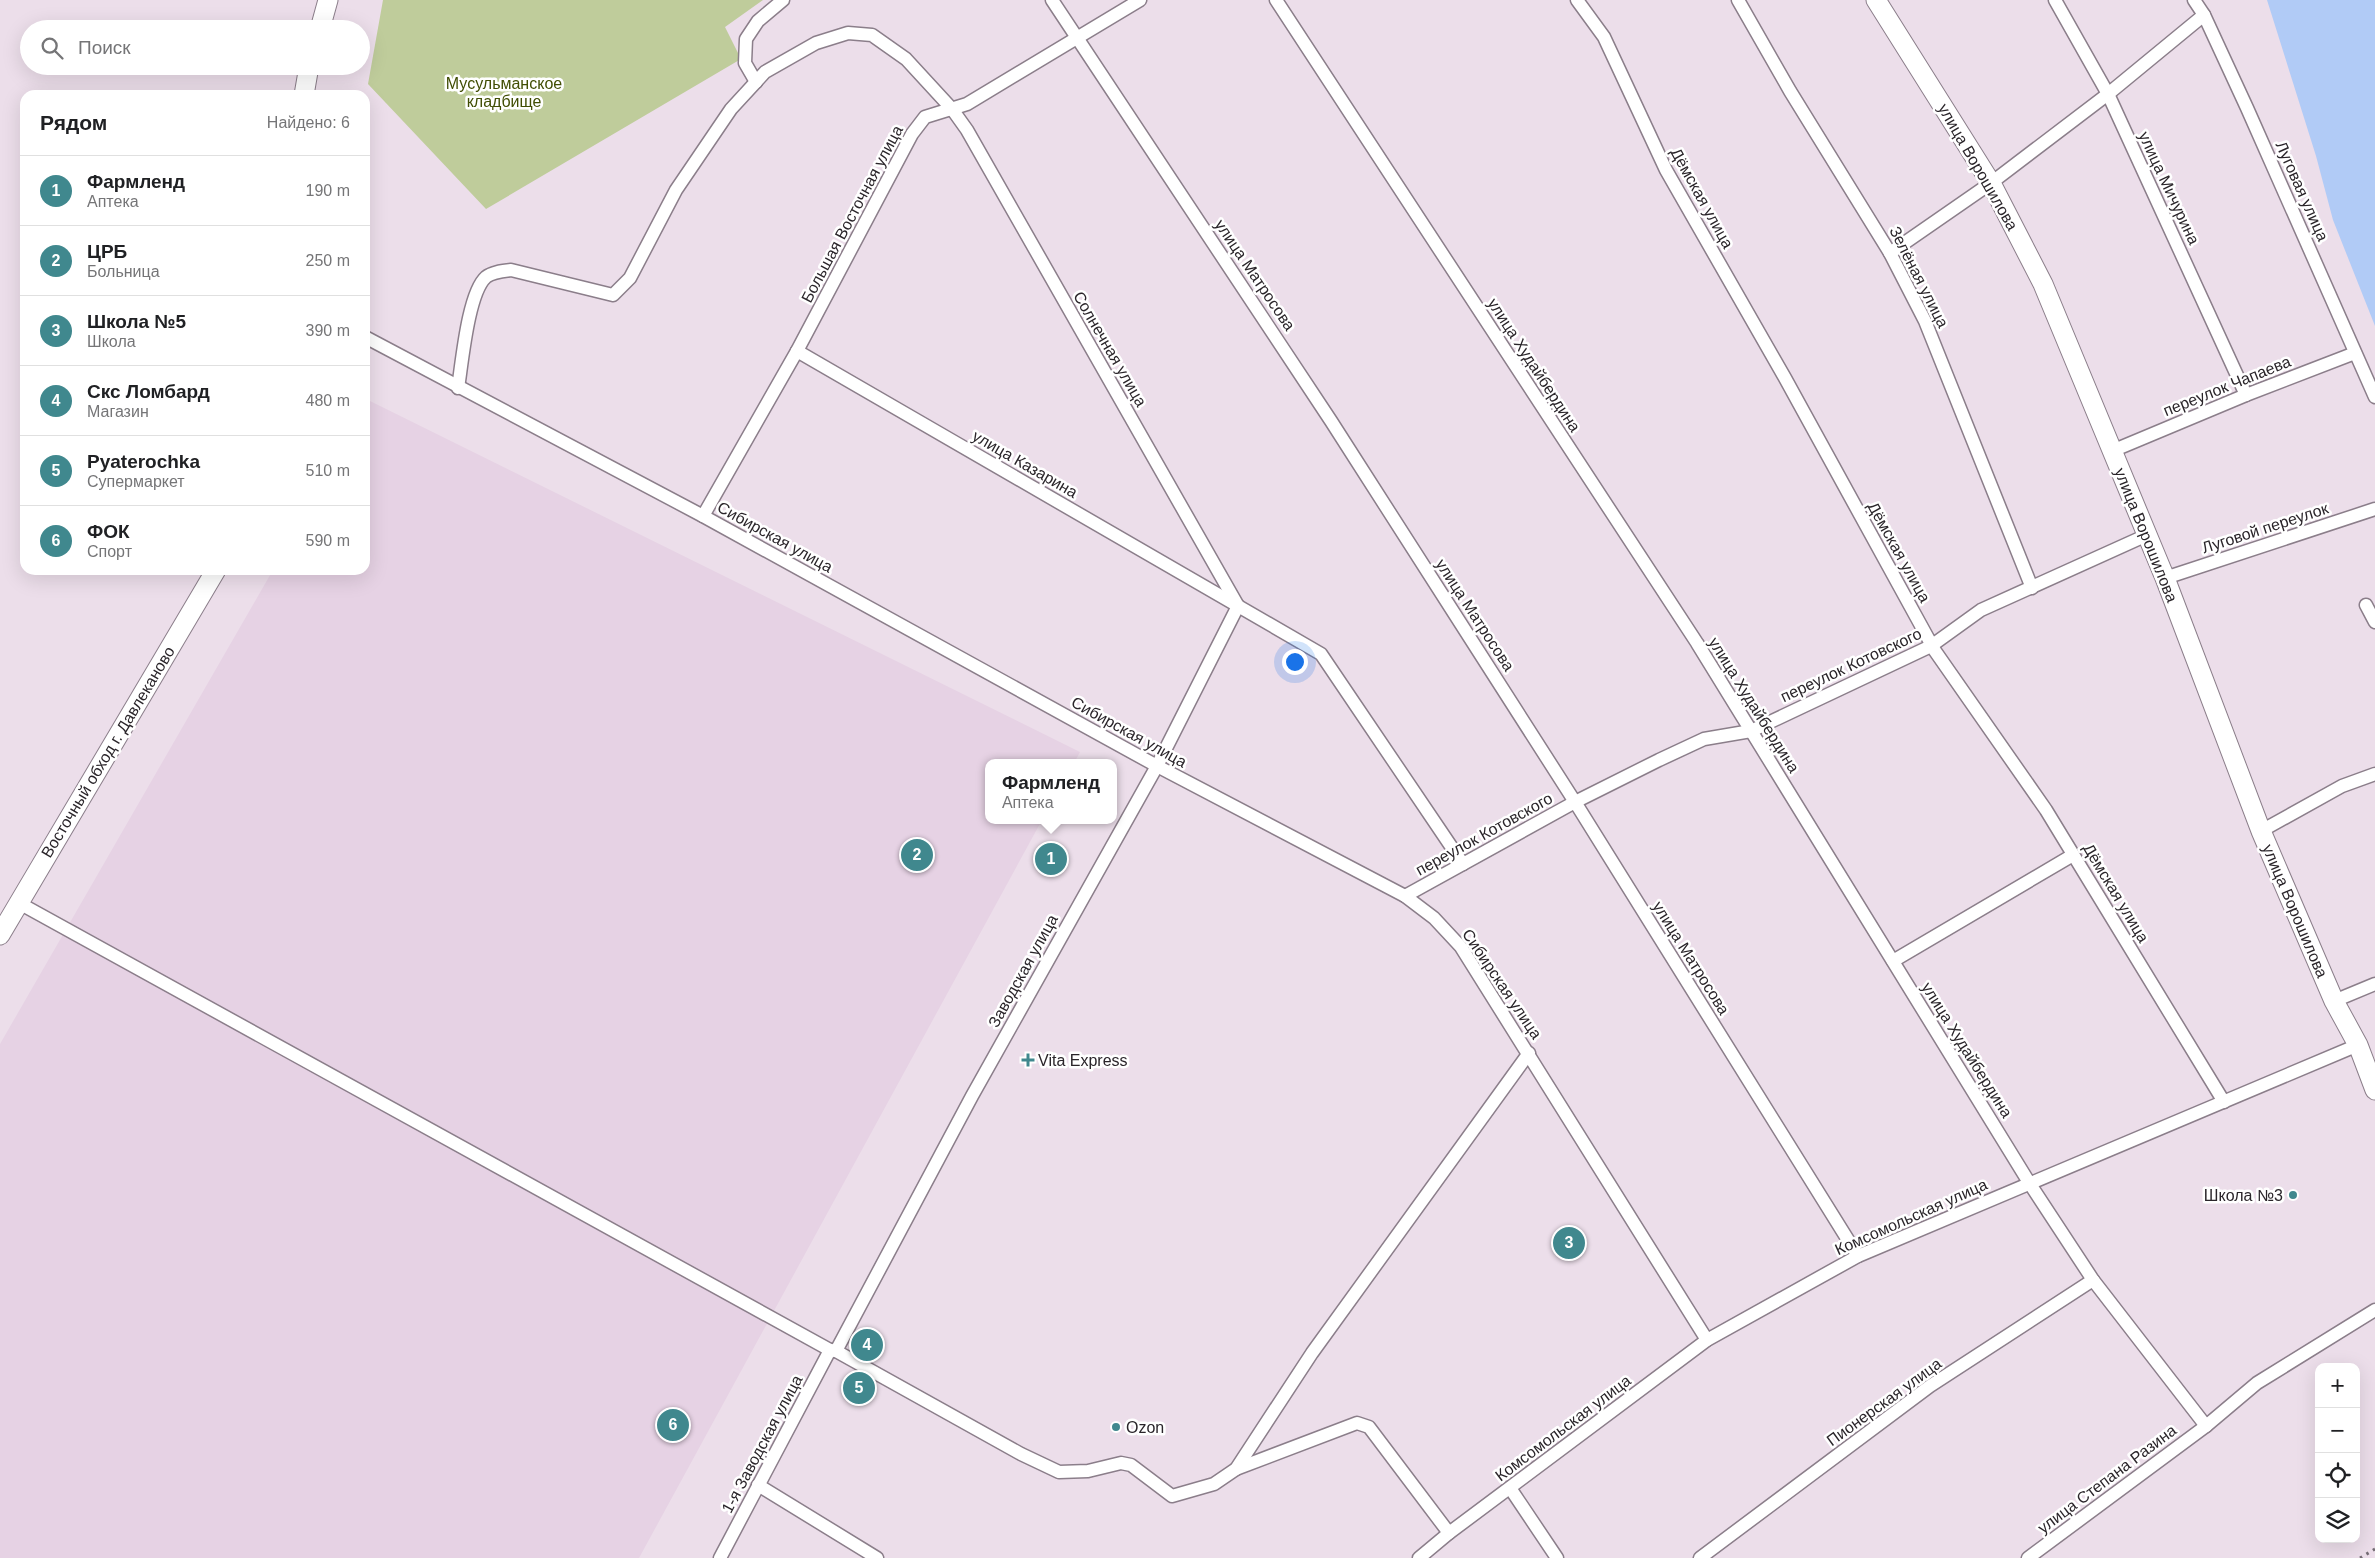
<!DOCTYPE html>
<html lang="ru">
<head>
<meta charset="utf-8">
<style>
  :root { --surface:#fff; --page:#f2f2f2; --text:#202124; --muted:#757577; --line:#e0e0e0; --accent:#40888e }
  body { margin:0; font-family:Helvetica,sans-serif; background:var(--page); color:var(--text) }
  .controls { position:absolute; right:15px; bottom:15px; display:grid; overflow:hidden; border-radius:10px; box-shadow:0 5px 20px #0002 }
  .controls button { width:45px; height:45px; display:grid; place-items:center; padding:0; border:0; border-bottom:1px solid var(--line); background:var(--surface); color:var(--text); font:25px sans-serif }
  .you { position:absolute; left:1294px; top:661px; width:18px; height:18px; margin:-12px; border:4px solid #fff; border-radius:50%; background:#1a73e8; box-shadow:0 0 0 8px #1a73e833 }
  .badge { display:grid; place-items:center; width:32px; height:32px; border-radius:50%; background:var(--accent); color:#fff; font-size:16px; font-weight:700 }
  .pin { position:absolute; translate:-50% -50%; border:2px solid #fff; box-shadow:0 1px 5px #0006 }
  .popup { position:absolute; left:985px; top:759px; width:132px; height:65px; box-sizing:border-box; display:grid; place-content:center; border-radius:10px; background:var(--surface); filter:drop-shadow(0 1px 4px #0005); font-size:16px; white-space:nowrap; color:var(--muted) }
  .popup b { font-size:19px; color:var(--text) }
  .popup::after { content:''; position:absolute; left:50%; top:100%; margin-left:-10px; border:10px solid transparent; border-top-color:var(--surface) }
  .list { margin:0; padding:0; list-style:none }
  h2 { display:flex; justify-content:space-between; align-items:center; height:65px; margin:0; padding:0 20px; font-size:21px }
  h2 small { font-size:16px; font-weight:400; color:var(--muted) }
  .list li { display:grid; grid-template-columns:32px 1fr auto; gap:15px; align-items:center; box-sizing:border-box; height:70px; padding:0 20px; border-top:1px solid var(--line) }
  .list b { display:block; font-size:19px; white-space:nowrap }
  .list p { margin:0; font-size:16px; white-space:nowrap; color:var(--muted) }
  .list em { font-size:16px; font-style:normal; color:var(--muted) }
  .icon { flex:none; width:28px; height:28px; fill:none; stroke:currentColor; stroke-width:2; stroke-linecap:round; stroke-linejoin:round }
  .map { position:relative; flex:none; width:2375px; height:1558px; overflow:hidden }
  .search { position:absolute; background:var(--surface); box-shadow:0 5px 20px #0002; left:20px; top:20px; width:350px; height:55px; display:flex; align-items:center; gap:12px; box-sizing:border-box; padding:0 18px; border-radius:28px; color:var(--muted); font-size:19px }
  .panel { position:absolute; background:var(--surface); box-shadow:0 5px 20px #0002; left:20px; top:90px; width:350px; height:485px; border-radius:15px }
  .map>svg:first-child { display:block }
  .built { fill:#e6d2e4 }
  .green { fill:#bfcc9b }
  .water { fill:#b1cbf6 }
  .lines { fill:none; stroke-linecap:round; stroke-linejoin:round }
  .street-casing { stroke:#8b7e8a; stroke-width:15 }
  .secondary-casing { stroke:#8b7e8a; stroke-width:21 }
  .street { stroke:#fff; stroke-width:12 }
  .secondary { stroke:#fff; stroke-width:19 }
  .rail { stroke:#746c74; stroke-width:3; stroke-dasharray:2.5 5; stroke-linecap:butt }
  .poi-dot { fill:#40888e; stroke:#fff; stroke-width:2 }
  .labels { text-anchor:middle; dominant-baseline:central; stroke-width:5; stroke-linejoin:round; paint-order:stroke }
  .park-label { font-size:16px; fill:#414e05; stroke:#fff }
  .street-label { font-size:16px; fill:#2a252a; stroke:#fff }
  .poi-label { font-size:16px; fill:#2a252a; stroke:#fff; text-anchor:start }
</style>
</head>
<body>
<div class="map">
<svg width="2375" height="1558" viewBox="0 0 2375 1558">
  <rect width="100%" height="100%" fill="#ecdeea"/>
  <polygon class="built" points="370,401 1080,752 1074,763 988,763 988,820 1042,820 639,1558 0,1558 0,1044 273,570 365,570 365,410"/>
  <polygon class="green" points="383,0 763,0 725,27 741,59 486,209 368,84"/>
  <polygon class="water" points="2267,0 2375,0 2375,326 2333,220 2316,156"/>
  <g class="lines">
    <defs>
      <g id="street">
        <polyline points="1052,0 1331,421 1575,802 1858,1256"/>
        <polyline points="1276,0 1697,643 2030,1184 2093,1280 2206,1426"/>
        <polyline points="1577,0 1604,37 1666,170 1785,378 1935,651 2046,810 2224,1102"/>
        <polyline points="1738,0 1790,91 1890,253 1925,321 2032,588"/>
        <polyline points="2055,0 2108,94 2246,395"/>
        <polyline points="2194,0 2204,15 2247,108 2375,397"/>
        <polyline points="756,82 745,63 746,39 758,21 783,0"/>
        <polyline points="1890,253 1991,183 2108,94 2204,15"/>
        <polyline points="365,337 703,516 1157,766 1405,896 1434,918 1461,947 1707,1340"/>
        <polyline points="797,351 1321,654 1463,864"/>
        <path d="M458,388C462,363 468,293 486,277C492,272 503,271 511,270L613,295L630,278L676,190L731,109L765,72L816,43L848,33L872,35L906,59L952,109L967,130L1238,606"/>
        <polyline points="2112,451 2246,395 2355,353"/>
        <polyline points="703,516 797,351 912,134 925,117 967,104 1140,0"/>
        <polyline points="2165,578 2375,509"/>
        <polyline points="2366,605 2375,622"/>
        <polyline points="2261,831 2342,786 2375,774"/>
        <polyline points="1405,896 1575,802 1659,760 1704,739 1751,731 1931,646 1981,610 2147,535"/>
        <polyline points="19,903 830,1350"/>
        <polyline points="1893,961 2073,855"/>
        <polyline points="2334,1001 2375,984"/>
        <polyline points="836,1351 1021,1454 1059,1472 1088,1471 1121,1463 1131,1465 1172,1496 1214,1484 1236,1469 1312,1353 1529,1053"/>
        <polyline points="836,1351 972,1096 1157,766 1238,606"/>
        <polyline points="1236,1469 1357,1423 1369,1427 1449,1533"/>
        <polyline points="758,1485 877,1558"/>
        <polyline points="1510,1488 1557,1558"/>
        <polyline points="720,1558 830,1350 836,1351"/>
        <polyline points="1419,1558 1449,1533 1707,1340 1858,1256 2358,1045"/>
        <polyline points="1700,1558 1930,1386 2093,1280"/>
        <polyline points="2028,1558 2206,1426 2257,1383 2375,1310"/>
      </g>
      <g id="secondary">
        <polyline points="1876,0 1991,183 2043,284 2165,578 2261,831 2334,1001 2358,1045 2375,1090"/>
        <polyline points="320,29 328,0"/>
        <polyline points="304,95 309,66"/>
        <polyline points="0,935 216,570"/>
      </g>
    </defs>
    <use href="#street" class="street-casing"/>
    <use href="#secondary" class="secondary-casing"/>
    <use href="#street" class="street"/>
    <use href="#secondary" class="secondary"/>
    <polyline class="rail" points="2360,1558 2375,1549"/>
  </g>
  <g class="poi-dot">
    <path d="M1025.5 1052.5h5v5h5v5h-5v5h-5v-5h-5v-5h5z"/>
    <circle cx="2293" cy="1195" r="5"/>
    <circle cx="1116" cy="1427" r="5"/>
  </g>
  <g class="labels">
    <g class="park-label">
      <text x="504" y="83">Мусульманское<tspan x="504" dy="18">кладбище</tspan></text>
    </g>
    <g class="street-label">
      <text transform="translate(1978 167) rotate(60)">улица Ворошилова</text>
      <text transform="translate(2169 188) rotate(65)">улица Мичурина</text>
      <text transform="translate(2302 191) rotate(66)">Луговая улица</text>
      <text transform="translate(1702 198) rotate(61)">Дёмская улица</text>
      <text transform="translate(852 214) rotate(-62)">Большая Восточная улица</text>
      <text transform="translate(1255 275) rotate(56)">улица Матросова</text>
      <text transform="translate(1919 277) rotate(63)">Зелёная улица</text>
      <text transform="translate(1110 349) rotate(60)">Солнечная улица</text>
      <text transform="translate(1534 365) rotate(57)">улица Худайбердина</text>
      <text transform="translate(2227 386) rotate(-22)">переулок Чапаева</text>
      <text transform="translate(1025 464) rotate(30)">улица Казарина</text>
      <text transform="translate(2265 528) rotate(-18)">Луговой переулок</text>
      <text transform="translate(2146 535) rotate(68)">улица Ворошилова</text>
      <text transform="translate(775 537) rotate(29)">Сибирская улица</text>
      <text transform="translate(1899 552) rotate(61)">Дёмская улица</text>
      <text transform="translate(1475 615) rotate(57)">улица Матросова</text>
      <text transform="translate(1851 665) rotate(-25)">переулок Котовского</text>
      <text transform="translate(1754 705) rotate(58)">улица Худайбердина</text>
      <text transform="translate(1129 732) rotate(29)">Сибирская улица</text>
      <text transform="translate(108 752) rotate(-59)">Восточный обход г. Давлеканово</text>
      <text transform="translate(1484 834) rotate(-29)">переулок Котовского</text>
      <text transform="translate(2116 893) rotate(59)">Дёмская улица</text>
      <text transform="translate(2295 911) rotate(67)">улица Ворошилова</text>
      <text transform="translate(1691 958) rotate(58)">улица Матросова</text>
      <text transform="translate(1023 971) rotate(-61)">Заводская улица</text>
      <text transform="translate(1502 984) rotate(56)">Сибирская улица</text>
      <text transform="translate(1967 1050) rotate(58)">улица Худайбердина</text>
      <text transform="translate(1911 1217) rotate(-24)">Комсомольская улица</text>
      <text transform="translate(1884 1402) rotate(-36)">Пионерская улица</text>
      <text transform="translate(1563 1428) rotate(-37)">Комсомольская улица</text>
      <text transform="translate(762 1444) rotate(-62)">1-я Заводская улица</text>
      <text transform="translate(2107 1479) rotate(-37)">улица Степана Разина</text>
    </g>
    <g class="poi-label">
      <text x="1038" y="1060">Vita Express</text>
      <text x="2283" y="1195" text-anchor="end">Школа №3</text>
      <text x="1126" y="1427">Ozon</text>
    </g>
  </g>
</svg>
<div class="controls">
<button>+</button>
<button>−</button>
<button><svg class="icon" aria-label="locate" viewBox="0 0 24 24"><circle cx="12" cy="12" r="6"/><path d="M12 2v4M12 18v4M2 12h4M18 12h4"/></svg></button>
<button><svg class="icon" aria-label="layers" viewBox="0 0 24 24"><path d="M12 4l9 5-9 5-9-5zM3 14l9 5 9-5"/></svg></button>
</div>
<div class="you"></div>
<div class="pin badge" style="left:1051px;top:859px">1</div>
<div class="popup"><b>Фармленд</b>Аптека</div>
<div class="pin badge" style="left:917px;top:855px">2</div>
<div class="pin badge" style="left:1569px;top:1243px">3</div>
<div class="pin badge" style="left:867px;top:1345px">4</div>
<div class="pin badge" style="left:859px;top:1388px">5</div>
<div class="pin badge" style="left:673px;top:1425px">6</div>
<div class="search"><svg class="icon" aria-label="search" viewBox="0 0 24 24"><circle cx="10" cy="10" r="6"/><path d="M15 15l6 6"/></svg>Поиск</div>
<section class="panel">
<h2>Рядом<small>Найдено: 6</small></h2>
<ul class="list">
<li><span class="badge">1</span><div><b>Фармленд</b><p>Аптека</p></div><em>190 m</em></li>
<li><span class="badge">2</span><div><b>ЦРБ</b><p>Больница</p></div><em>250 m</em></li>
<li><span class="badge">3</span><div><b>Школа №5</b><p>Школа</p></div><em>390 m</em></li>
<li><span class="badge">4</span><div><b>Скс Ломбард</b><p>Магазин</p></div><em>480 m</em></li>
<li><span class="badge">5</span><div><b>Pyaterochka</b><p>Супермаркет</p></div><em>510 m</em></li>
<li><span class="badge">6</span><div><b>ФОК</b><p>Спорт</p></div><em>590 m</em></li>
</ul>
</section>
</div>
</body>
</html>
